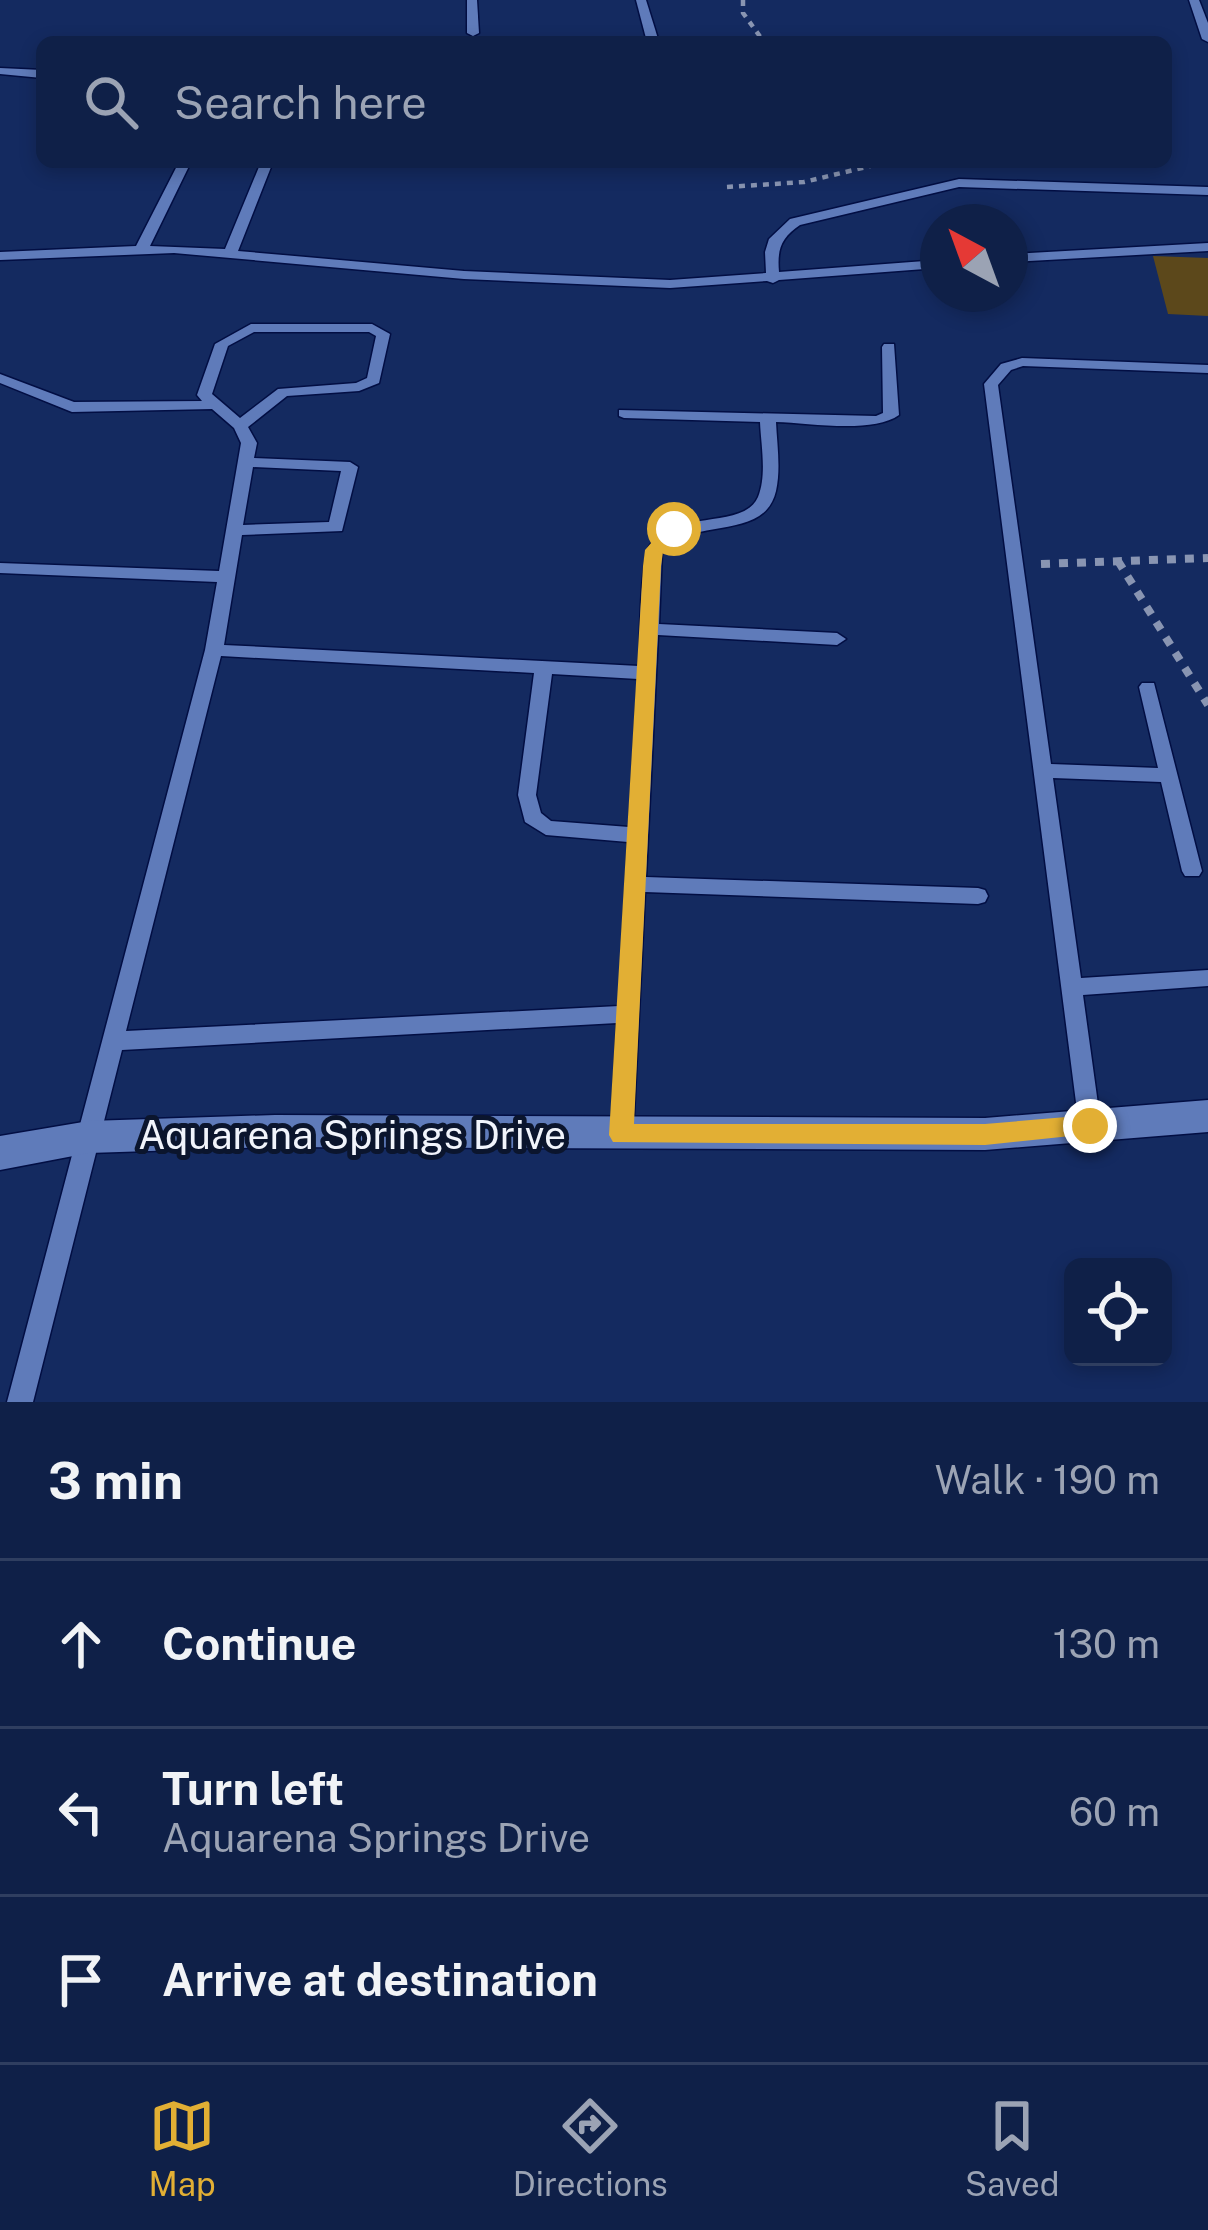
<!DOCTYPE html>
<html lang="en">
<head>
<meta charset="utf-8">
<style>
  :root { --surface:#0f2048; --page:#18284f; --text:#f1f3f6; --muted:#9ba3b4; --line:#2f3e60; --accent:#e2af34 }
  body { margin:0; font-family:"Public Sans",sans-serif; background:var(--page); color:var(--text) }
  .controls { position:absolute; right:36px; bottom:36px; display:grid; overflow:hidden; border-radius:18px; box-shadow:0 6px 18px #0003 }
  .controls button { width:108px; height:108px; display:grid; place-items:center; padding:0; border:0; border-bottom:3px solid var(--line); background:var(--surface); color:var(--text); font:60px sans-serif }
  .compass { position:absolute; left:920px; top:204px; width:108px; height:108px; border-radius:50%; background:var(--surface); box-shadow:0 6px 18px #0003; rotate:319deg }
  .stop { position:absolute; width:36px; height:36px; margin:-27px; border:9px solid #e2af34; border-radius:50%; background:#fff }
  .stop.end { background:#e2af34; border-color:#fff; box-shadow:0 3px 12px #0008 }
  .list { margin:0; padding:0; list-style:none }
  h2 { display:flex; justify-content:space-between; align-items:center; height:156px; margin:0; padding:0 48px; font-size:51px }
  h2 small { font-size:39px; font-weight:400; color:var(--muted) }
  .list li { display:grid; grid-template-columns:78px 1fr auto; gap:36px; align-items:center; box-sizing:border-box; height:168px; padding:0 48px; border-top:3px solid var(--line) }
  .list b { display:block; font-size:45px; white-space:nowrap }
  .list p { margin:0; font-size:39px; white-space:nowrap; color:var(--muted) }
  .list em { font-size:39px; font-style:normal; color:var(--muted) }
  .icon { flex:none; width:66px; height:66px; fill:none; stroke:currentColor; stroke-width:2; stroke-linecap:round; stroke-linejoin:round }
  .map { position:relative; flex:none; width:1208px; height:1402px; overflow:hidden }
  .search { position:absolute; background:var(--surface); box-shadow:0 6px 18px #0003; left:36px; right:36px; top:36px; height:132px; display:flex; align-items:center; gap:30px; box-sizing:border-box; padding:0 42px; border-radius:18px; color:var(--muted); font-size:45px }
  .sheet { height:660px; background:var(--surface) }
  nav { display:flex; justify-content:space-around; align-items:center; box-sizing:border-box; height:168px; border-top:3px solid var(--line); background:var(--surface); font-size:33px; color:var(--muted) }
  nav a { display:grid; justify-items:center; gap:6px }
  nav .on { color:var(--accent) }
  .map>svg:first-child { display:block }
  .green { fill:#5c481b }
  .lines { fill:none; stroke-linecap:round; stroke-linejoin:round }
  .lane-casing { stroke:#020e43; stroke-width:3 }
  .street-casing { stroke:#020e43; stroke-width:3 }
  .path-far1 { stroke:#8995b2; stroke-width:4.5; stroke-dasharray:6 6; stroke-linecap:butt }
  .path { stroke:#8995b2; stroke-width:8; stroke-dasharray:9 9; stroke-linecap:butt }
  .lane { fill:#5f7bba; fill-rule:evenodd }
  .street { fill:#5f7bba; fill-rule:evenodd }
  .route { fill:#e2af34 }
  .labels { text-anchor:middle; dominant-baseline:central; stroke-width:10; stroke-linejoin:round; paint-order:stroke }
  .near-street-label { font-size:39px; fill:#f1f4fb; stroke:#0b152d }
</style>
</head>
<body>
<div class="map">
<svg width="1208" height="1402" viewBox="0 0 1208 1402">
  <rect width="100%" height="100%" fill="#142a60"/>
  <polygon class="green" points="1153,256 1208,258 1208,316 1168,314"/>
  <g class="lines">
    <defs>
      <g id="lane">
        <polygon points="467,0 477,0 479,33 473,36 467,33"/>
        <polygon points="636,0 646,0 659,42 647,42"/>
        <polygon points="1189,0 1199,0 1208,23 1208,42 1202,39"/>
        <polygon points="0,68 42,70 42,78 0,74"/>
        <path d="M179,162H191L150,246L225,249L261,162H273L238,251L464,271L670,280L766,273L765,252L769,239L790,219L959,179L1208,187V195L959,187L800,225C781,238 777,249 779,272L938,260V268L779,280L773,283L767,281L670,288L464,279L174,253L0,260V252L136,246Z"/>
        <polygon points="1208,243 1208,251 1010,262 1010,254"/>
        <path d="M251,324H372L390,334L379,383L359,391L287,396L248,427L257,443L254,458L350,462L358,467L342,531L242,535L224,645L639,666C640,644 640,559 650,545C674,509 744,530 758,497C767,475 761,445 760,422L624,418L619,416V410L876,416L883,413L882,347L884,344H894L899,415C873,434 809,423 776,422C777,444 781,469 776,491C764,542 695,516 662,551L659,624L837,633L846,639L837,645L658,635L646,877L978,888L985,890L988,896L985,902L978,904L645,892L633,1135L630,1142L622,1145L614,1142L611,1135L617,1023L122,1050L33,1402H7L205,650L217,582L0,573V563L219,571L241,443L234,428L212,409L72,412L0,383V374L74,402L202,401L197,395L215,344ZM254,332H369L376,336L367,378L356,383L278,389L240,418L212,394L228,346ZM253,467L341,471L329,522L243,525ZM221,656L534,673L518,795L525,822L546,835L628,842L619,1006L126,1031ZM552,674L638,679L629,827L551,821L541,813L536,795Z"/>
        <polygon points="1022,358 1208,365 1208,373 1023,366 1011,370 998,385 1051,764 1158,768 1139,687 1142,683 1154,683 1202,871 1199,876 1185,876 1182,871 1161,782 1053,778 1081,978 1208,970 1208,986 1083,995 1101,1126 1098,1133 1090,1136 1082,1133 1079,1126 984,384 1001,364"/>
      </g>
      <polygon id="street" points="1208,1100 1208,1132 985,1150 275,1147 89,1153 0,1170 0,1136 89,1121 275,1115 985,1118"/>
    </defs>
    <use href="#lane" class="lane-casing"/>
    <use href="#street" class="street-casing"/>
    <g class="path-far1">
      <polyline points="743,0 743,13 764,42"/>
      <polyline points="727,187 804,182 887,162"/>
    </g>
    <g class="path">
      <polyline points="1118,561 1208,705"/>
      <polyline points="1041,564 1208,558"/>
    </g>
    <use href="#lane" class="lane"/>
    <use href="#street" class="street"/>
  </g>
  <polygon class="route" points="667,525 682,529 663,552 661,566 634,1124 985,1124 1090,1115 1102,1126 1099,1133 985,1145 613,1142 609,1135 643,566 645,550"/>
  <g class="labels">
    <g class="near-street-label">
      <text x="352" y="1135">Aquarena Springs Drive</text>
    </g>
  </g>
</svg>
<div class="controls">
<button><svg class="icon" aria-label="locate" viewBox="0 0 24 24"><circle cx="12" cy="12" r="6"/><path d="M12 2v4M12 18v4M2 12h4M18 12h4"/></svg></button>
</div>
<svg class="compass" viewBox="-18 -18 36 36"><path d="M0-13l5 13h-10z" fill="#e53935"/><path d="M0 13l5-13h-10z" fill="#9ba3b4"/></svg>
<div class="stop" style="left:674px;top:529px"></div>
<div class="stop end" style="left:1090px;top:1126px"></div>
<div class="search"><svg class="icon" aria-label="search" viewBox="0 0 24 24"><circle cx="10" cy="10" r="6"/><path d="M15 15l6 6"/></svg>Search here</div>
</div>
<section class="sheet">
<h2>3 min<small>Walk · 190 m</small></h2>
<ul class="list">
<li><svg class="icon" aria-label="ahead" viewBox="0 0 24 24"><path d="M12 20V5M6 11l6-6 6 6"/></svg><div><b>Continue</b></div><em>130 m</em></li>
<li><svg class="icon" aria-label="left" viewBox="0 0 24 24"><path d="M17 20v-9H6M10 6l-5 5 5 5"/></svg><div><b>Turn left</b><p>Aquarena Springs Drive</p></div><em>60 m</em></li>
<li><svg class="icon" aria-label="arrive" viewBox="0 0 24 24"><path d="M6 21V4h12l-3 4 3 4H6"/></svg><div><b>Arrive at destination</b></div></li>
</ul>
</section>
<nav>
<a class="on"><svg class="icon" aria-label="map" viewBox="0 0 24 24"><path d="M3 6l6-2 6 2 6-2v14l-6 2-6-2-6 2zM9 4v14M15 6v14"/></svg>Map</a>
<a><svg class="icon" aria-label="directions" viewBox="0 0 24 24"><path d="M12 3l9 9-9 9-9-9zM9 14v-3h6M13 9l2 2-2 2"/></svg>Directions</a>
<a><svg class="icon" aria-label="saved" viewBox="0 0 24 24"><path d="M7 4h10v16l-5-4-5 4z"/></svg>Saved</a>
</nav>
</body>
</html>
